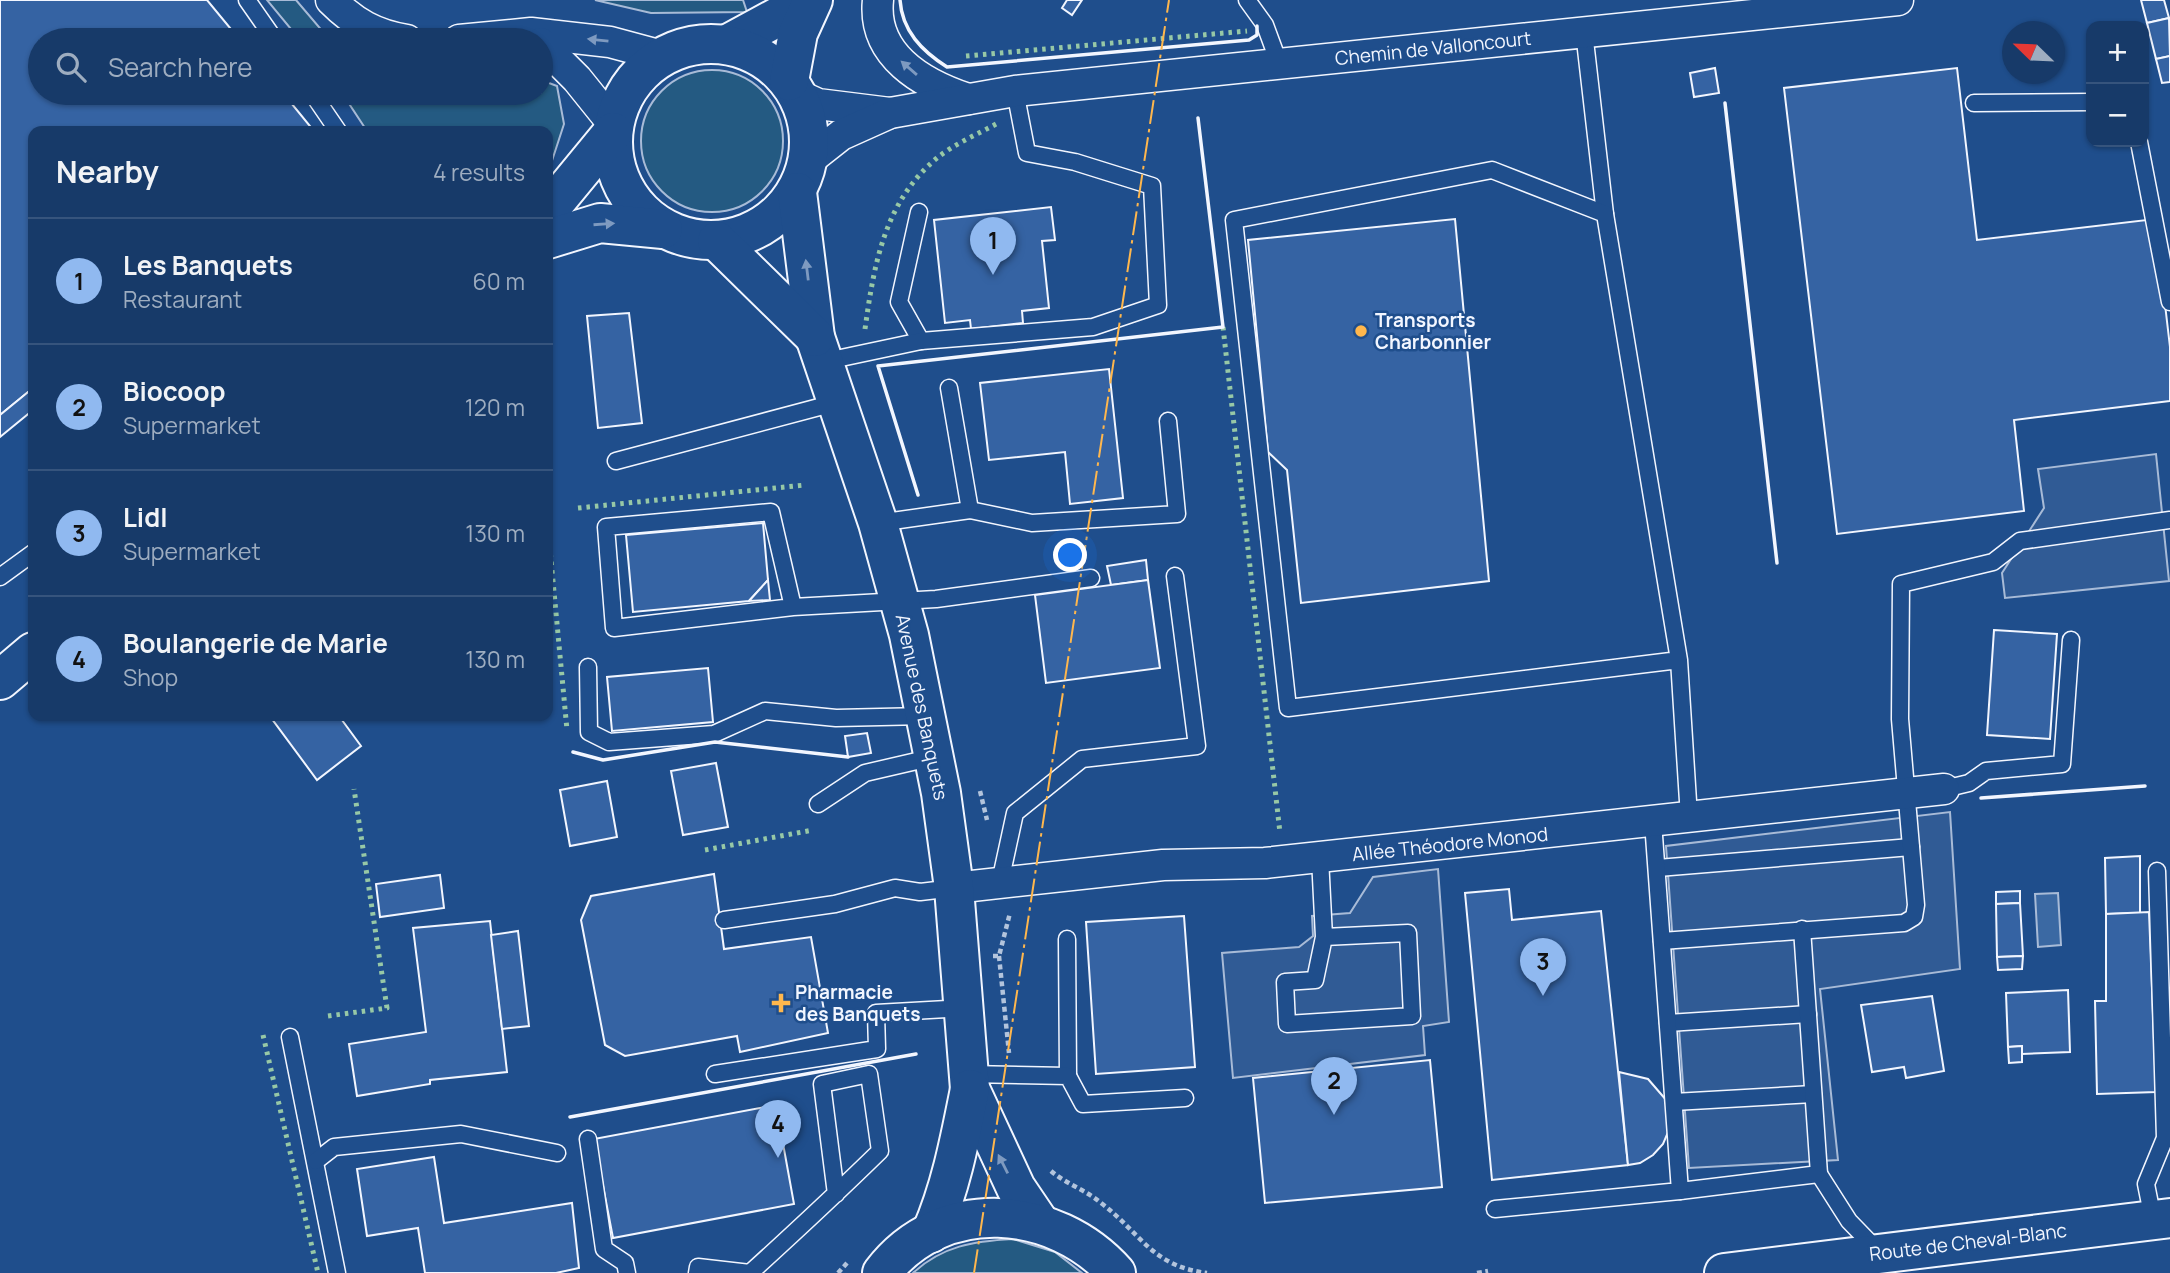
<!DOCTYPE html>
<html lang="en">
<head>
<meta charset="utf-8">
<style>
  :root { --surface:#173a69; --page:#244571; --text:#f1f3f6; --muted:#9eadc0; --line:#36547d; --accent:#90b9f0 }
  body { margin:0; font-family:Manrope,sans-serif; background:var(--page); color:var(--text) }
  .controls { position:absolute; right:21px; top:21px; display:grid; overflow:hidden; border-radius:14px; box-shadow:0 2px 5px #0004 }
  .controls button { width:63px; height:63px; display:grid; place-items:center; padding:0; border:0; border-bottom:2px solid var(--line); background:var(--surface); color:var(--text); font:35px sans-serif }
  .compass { position:absolute; left:2002px; top:21px; width:63px; height:63px; border-radius:50%; background:var(--surface); box-shadow:0 2px 5px #0004; rotate:293deg }
  .you { position:absolute; left:1071px; top:556px; width:24px; height:24px; margin:-18px; border:5px solid #fff; border-radius:50%; background:#1a73e8; box-shadow:0 0 0 10px #1a73e833 }
  .badge { display:grid; place-items:center; width:46px; height:46px; border-radius:50%; background:var(--accent); color:#111; font-size:23px; font-weight:700 }
  .pin { position:absolute; translate:-50% -58px; filter:drop-shadow(0 2px 4px #0008) }
  .pin::after { content:''; position:absolute; top:37px; width:24px; height:21px; background:inherit; clip-path:polygon(0 0,100% 0,50% 100%) }
  .list { margin:0; padding:0; list-style:none }
  h2 { display:flex; justify-content:space-between; align-items:center; height:91px; margin:0; padding:0 28px; font-size:30px }
  h2 small { font-size:23px; font-weight:400; color:var(--muted) }
  .list li { display:grid; grid-template-columns:46px 1fr auto; gap:21px; align-items:center; box-sizing:border-box; height:126px; padding:0 28px; border-top:2px solid var(--line) }
  .list b { display:block; font-size:26px; white-space:nowrap }
  .list p { margin:0; font-size:23px; white-space:nowrap; color:var(--muted) }
  .list em { font-size:23px; font-style:normal; color:var(--muted) }
  .icon { flex:none; width:38px; height:38px; fill:none; stroke:currentColor; stroke-width:2; stroke-linecap:round; stroke-linejoin:round }
  .map { position:relative; flex:none; width:2170px; height:1273px; overflow:hidden }
  .search { position:absolute; background:var(--surface); box-shadow:0 2px 5px #0004; left:28px; top:28px; width:525px; height:77px; display:flex; align-items:center; gap:18px; box-sizing:border-box; padding:0 24px; border-radius:38px; color:var(--muted); font-size:26px }
  .panel { position:absolute; background:var(--surface); box-shadow:0 2px 5px #0004; left:28px; top:126px; width:525px; height:595px; border-radius:14px }
  .map>svg:first-child { display:block }
  .green { fill:#245a82; stroke:#a8bbd7; stroke-width:2 }
  .parking { fill:#305b95; stroke:#a8bbd7; stroke-width:2 }
  .water { fill:#3b69a3; stroke:#a8bbd7; stroke-width:2 }
  .building { fill:#3563a3; stroke:#f2f6ff; stroke-width:2 }
  .lines { fill:none; stroke-linecap:round; stroke-linejoin:round }
  .lane-casing { stroke:#f2f6ff; stroke-width:19 }
  .street-casing { stroke:#f2f6ff; stroke-width:33 }
  .secondary-casing { stroke:#f2f6ff; stroke-width:42 }
  .primary-casing { stroke:#f2f6ff; stroke-width:42 }
  .path { stroke:#b3c4dc; stroke-width:4.5; stroke-dasharray:5 3.5; stroke-linecap:butt }
  .lane { stroke:#1f4e8c; stroke-width:16 }
  .street { stroke:#1f4e8c; stroke-width:30 }
  .secondary { stroke:#1f4e8c; stroke-width:38 }
  .primary { stroke:#1f4e8c; stroke-width:38 }
  .hedge { stroke:#97c8a6; stroke-width:5; stroke-dasharray:3.5 5; stroke-linecap:butt }
  .wall { stroke:#f2f6ff; stroke-width:3.5 }
  .power { stroke:#ffb74d; stroke-width:2; stroke-dasharray:24 5 3.5 5; stroke-linecap:butt }
  .oneway { fill:#7e9ac0 }
  .poi-dot { fill:#ffb74d; stroke:#1f4e8c; stroke-width:2.5 }
  .labels { text-anchor:middle; dominant-baseline:central; stroke-width:5; stroke-linejoin:round; paint-order:stroke }
  .street-label { font-size:19px; fill:#f2f6ff; stroke:#1f4e8c }
  .poi-label { font-size:19px; font-weight:bold; fill:#f2f6ff; stroke:#1f4e8c; text-anchor:start }
</style>
</head>
<body>
<div class="map">
<svg width="2170" height="1273" viewBox="0 0 2170 1273">
  <rect width="100%" height="100%" fill="#1f4e8c"/>
  <g class="green">
    <polygon points="267,0 296,0 330,40 300,40"/>
    <polygon points="595,0 743,0 747,12 651,13"/>
    <circle cx="712" cy="141" r="71"/>
    <polygon points="541,80 557,86 564,124 548,173 548,131 367,131 342,93 541,93"/>
    <path d="M1013,1239L1055,1252L1082,1273H913C942,1246 974,1241 1013,1239Z"/>
  </g>
  <g class="parking">
    <polygon points="2156,454 2169,581 2005,598 2002,573 2044,508 2038,469"/>
    <polygon points="1950,812 1960,969 1820,989 1838,1160 1689,1168 1666,846"/>
    <polygon points="1438,869 1449,1022 1423,1026 1425,1055 1233,1078 1222,953 1299,947 1313,936 1312,916 1350,913 1373,877"/>
  </g>
  <polygon class="water" points="2058,893 2061,945 2038,947 2035,894"/>
  <g class="building">
    <polygon points="0,0 207,0 240,40 40,40 40,93 283,93 314,131 33,131 33,388 0,415"/>
    <polygon points="1067,0 1082,0 1072,15 1062,8"/>
    <polygon points="2141,0 2164,0 2169,18 2147,23"/>
    <polygon points="2169,18 2170,56 2156,59 2147,23"/>
    <polygon points="2170,56 2170,82 2162,83 2156,59"/>
    <polygon points="1715,68 1719,93 1694,97 1690,73"/>
    <polygon points="1957,68 1977,240 2155,219 2170,347 2170,401 2014,420 2024,511 1837,534 1784,88"/>
    <polygon points="1051,207 1055,240 1042,241 1049,308 1022,311 1023,323 971,329 970,320 945,323 934,220"/>
    <polygon points="1455,219 1489,581 1301,603 1287,470 1268,452 1248,240"/>
    <polygon points="629,313 642,423 598,428 587,316"/>
    <polygon points="1109,369 1123,498 1070,504 1065,452 989,460 980,383"/>
    <polygon points="33,388 33,410 0,437 0,415"/>
    <polygon points="763,523 768,580 749,601 633,612 626,535"/>
    <polygon points="1146,560 1148,580 1111,585 1107,566"/>
    <polygon points="768,580 770,600 749,601"/>
    <polygon points="1148,580 1160,668 1046,683 1035,595"/>
    <polygon points="1994,630 2057,634 2050,739 1987,735"/>
    <polygon points="708,668 713,722 612,731 607,677"/>
    <polygon points="275,716 339,716 361,746 317,780 272,719"/>
    <polygon points="867,733 871,753 848,757 845,736"/>
    <polygon points="716,763 728,827 683,835 671,771"/>
    <polygon points="607,781 617,837 570,846 560,790"/>
    <polygon points="2140,856 2140,913 2106,914 2105,858"/>
    <polygon points="714,874 724,949 811,937 828,1033 740,1052 737,1036 625,1056 605,1045 581,920 591,896"/>
    <polygon points="440,875 444,908 380,917 376,884"/>
    <polygon points="1509,889 1512,920 1601,911 1628,1165 1492,1180 1465,893"/>
    <polygon points="2020,891 2020,903 1996,904 1996,892"/>
    <polygon points="2020,903 2023,956 1997,957 1996,904"/>
    <polygon points="2149,912 2156,1092 2097,1094 2095,1001 2106,1001 2106,914"/>
    <polygon points="1184,916 1195,1067 1096,1074 1086,922"/>
    <polygon points="490,921 507,1072 430,1080 430,1084 357,1096 349,1044 426,1032 413,928"/>
    <polygon points="518,931 529,1026 502,1029 491,935"/>
    <polygon points="2023,956 2022,969 1998,970 1997,957"/>
    <polygon points="2068,990 2070,1052 2022,1054 2022,1046 2008,1047 2006,993"/>
    <polygon points="1932,996 1944,1071 1906,1078 1904,1067 1872,1072 1861,1005"/>
    <polygon points="2022,1046 2022,1062 2009,1063 2008,1047"/>
    <polygon points="1430,1060 1442,1187 1265,1203 1253,1078"/>
    <polygon points="1619,1072 1648,1079 1667,1101 1669,1130 1663,1144 1653,1155 1640,1163 1628,1165"/>
    <polygon points="776,1105 794,1204 613,1238 594,1139"/>
    <polygon points="434,1157 444,1223 572,1203 579,1268 556,1273 425,1273 418,1228 367,1236 357,1169"/>
  </g>
  <g class="lines">
    <defs>
      <g id="lane">
        <polyline points="247,0 275,40"/>
        <polyline points="1247,0 1265,25 1279,63"/>
        <polyline points="1584,32 1605,214"/>
        <polyline points="312,93 338,131"/>
        <polyline points="1974,103 2091,102"/>
        <polyline points="2139,142 2170,302"/>
        <polyline points="919,212 899,302 921,341"/>
        <polyline points="822,362 921,341 1093,327 1158,305 1152,186 1075,162 1027,153 1015,91"/>
        <polyline points="616,461 838,402"/>
        <polyline points="970,510 1032,523 1177,514 1168,421"/>
        <polyline points="878,523 970,510 949,388"/>
        <polyline points="0,577 33,553"/>
        <polyline points="793,607 614,628 606,527 771,512 793,607 936,599 1091,578"/>
        <polyline points="1679,660 1605,214 1492,170 1234,220 1288,708 1679,660 1689,817"/>
        <polyline points="588,667 589,732 609,742 714,734 765,711 836,718 925,716"/>
        <polyline points="1944,789 1969,783 1986,771 2062,764 2071,640"/>
        <polyline points="818,804 865,773 934,757"/>
        <polyline points="1320,858 1324,937 1315,980 1285,982 1287,1024 1412,1016 1408,933 1324,937"/>
        <polyline points="1658,868 1911,847"/>
        <polyline points="1000,882 1015,813 1082,759 1197,746 1175,576"/>
        <polyline points="724,920 835,904 895,888 920,892 954,888"/>
        <polyline points="1067,939 1068,1076"/>
        <polyline points="1662,941 1904,923 1914,917 1916,905 1900,719 1901,584 1993,562 2020,541 2170,520"/>
        <polyline points="1668,1023 1808,1014"/>
        <polyline points="290,1037 337,1273"/>
        <polyline points="715,1074 877,1049 876,1013 965,1008"/>
        <polyline points="968,1074 1068,1076 1083,1104 1185,1098"/>
        <polyline points="1674,1102 1813,1094"/>
        <polyline points="588,1139 604,1249 625,1263 627,1273"/>
        <polyline points="316,1161 334,1147 461,1134 557,1153"/>
        <polyline points="1819,1174 1849,1221 1879,1252"/>
        <polyline points="1680,1191 1819,1174 1802,929"/>
        <polyline points="1495,1209 1680,1191 1653,822"/>
        <polyline points="2153,1219 2146,1184 2165,1138 2157,871"/>
        <path d="M697,1273L698,1267L750,1273C794,1233 837,1193 880,1151L869,1074L822,1084L836,1194"/>
      </g>
      <g id="street">
        <path d="M331,0C354,23 375,35 407,40"/>
        <path d="M878,0C872,56 923,84 968,99"/>
        <polyline points="459,40 531,33 610,42 662,56"/>
        <polyline points="541,43 577,79 614,125"/>
        <polyline points="798,95 818,104 890,113"/>
        <polyline points="808,161 841,135 890,113 1015,91 1898,0"/>
        <polyline points="954,888 1163,865 1265,863 1944,789"/>
      </g>
      <g id="secondary">
        <polyline points="728,44 809,0"/>
        <circle cx="711" cy="142" r="98"/>
        <polyline points="789,81 798,33 813,0"/>
        <polyline points="797,192 815,337 878,523 909,635 941,793 954,888 970,1089 1016,1188 1039,1222"/>
        <polyline points="548,211 613,132"/>
        <polyline points="548,239 600,223 663,229"/>
        <polyline points="717,241 815,337"/>
        <polyline points="0,680 33,652"/>
        <path d="M931,1233C951,1187 960,1139 970,1089"/>
      </g>
      <g id="primary">
        <path d="M882,1273C941,1195 1055,1204 1116,1273"/>
        <polyline points="1724,1273 2170,1218"/>
      </g>
    </defs>
    <use href="#lane" class="lane-casing"/>
    <use href="#street" class="street-casing"/>
    <use href="#secondary" class="secondary-casing"/>
    <use href="#primary" class="primary-casing"/>
    <g class="path">
      <polyline points="980,791 987,820"/>
      <polyline points="993,956 999,956 1010,913"/>
      <polyline points="999,956 1009,1053"/>
      <path d="M1051,1171C1066,1184 1086,1190 1101,1203C1141,1233 1151,1266 1207,1273"/>
      <polyline points="838,1273 847,1263"/>
      <polyline points="1477,1273 1488,1271"/>
    </g>
    <use href="#lane" class="lane"/>
    <use href="#street" class="street"/>
    <use href="#secondary" class="secondary"/>
    <use href="#primary" class="primary"/>
    <g class="hedge">
      <polyline points="966,56 1247,31"/>
      <polyline points="1223,327 1280,833"/>
      <path d="M865,329C874,265 884,202 937,158C954,144 978,134 998,123"/>
      <polyline points="578,508 805,485"/>
      <polyline points="548,528 567,730"/>
      <polyline points="705,850 813,830"/>
      <polyline points="328,1016 387,1008 354,789"/>
      <polyline points="263,1035 318,1273"/>
    </g>
    <g class="wall">
      <path d="M900,0C902,31 922,51 947,67L1249,40L1257,35V26"/>
      <polyline points="1725,103 1777,563"/>
      <polyline points="918,495 878,366 1223,327 1198,118"/>
      <polyline points="573,752 603,760 715,742 848,757"/>
      <polyline points="1981,798 2145,786"/>
      <polyline points="570,1117 916,1054"/>
    </g>
    <polyline class="power" points="974,1273 1169,0"/>
  </g>
  <defs><path id="oneway-solid" d="M-6-.8H1V-3.2L6.5 0L1 3.2V.8H-6Z" transform="scale(1.75)"/></defs>
  <g class="oneway">
    <use href="#oneway-solid" transform="translate(598 40) rotate(-174)"/>
    <use href="#oneway-solid" transform="translate(909 68) rotate(-139)"/>
    <use href="#oneway-solid" transform="translate(604 224) rotate(-4)"/>
    <use href="#oneway-solid" transform="translate(807 270) rotate(-97)"/>
    <use href="#oneway-solid" transform="translate(1003 1164) rotate(-117)"/>
  </g>
  <g class="poi-dot">
    <circle cx="1361" cy="331" r="7"/>
    <path d="M777.5 992.5h7v7h7v7h-7v7h-7v-7h-7v-7h7z"/>
  </g>
  <g class="labels">
    <g class="street-label">
      <text transform="translate(1433 48) rotate(-6)">Chemin de Valloncourt</text>
      <text transform="translate(922 707) rotate(78)">Avenue des Banquets</text>
      <text transform="translate(1450 844) rotate(-6)">Allée Théodore Monod</text>
      <text transform="translate(1968 1242) rotate(-7)">Route de Cheval-Blanc</text>
    </g>
    <g class="poi-label">
      <text x="1375" y="320">Transports<tspan x="1375" dy="22">Charbonnier</tspan></text>
      <text x="795" y="992">Pharmacie<tspan x="795" dy="22">des Banquets</tspan></text>
    </g>
  </g>
</svg>
<div class="controls">
<button>+</button>
<button>−</button>
</div>
<svg class="compass" viewBox="-18 -18 36 36"><path d="M0-13l5 13h-10z" fill="#e53935"/><path d="M0 13l5-13h-10z" fill="#9eadc0"/></svg>
<div class="you"></div>
<div class="pin badge" style="left:993px;top:275px">1</div>
<div class="pin badge" style="left:1334px;top:1115px">2</div>
<div class="pin badge" style="left:1543px;top:996px">3</div>
<div class="pin badge" style="left:778px;top:1158px">4</div>
<div class="search"><svg class="icon" aria-label="search" viewBox="0 0 24 24"><circle cx="10" cy="10" r="6"/><path d="M15 15l6 6"/></svg>Search here</div>
<section class="panel">
<h2>Nearby<small>4 results</small></h2>
<ul class="list">
<li><span class="badge">1</span><div><b>Les Banquets</b><p>Restaurant</p></div><em>60 m</em></li>
<li><span class="badge">2</span><div><b>Biocoop</b><p>Supermarket</p></div><em>120 m</em></li>
<li><span class="badge">3</span><div><b>Lidl</b><p>Supermarket</p></div><em>130 m</em></li>
<li><span class="badge">4</span><div><b>Boulangerie de Marie</b><p>Shop</p></div><em>130 m</em></li>
</ul>
</section>
</div>
</body>
</html>
